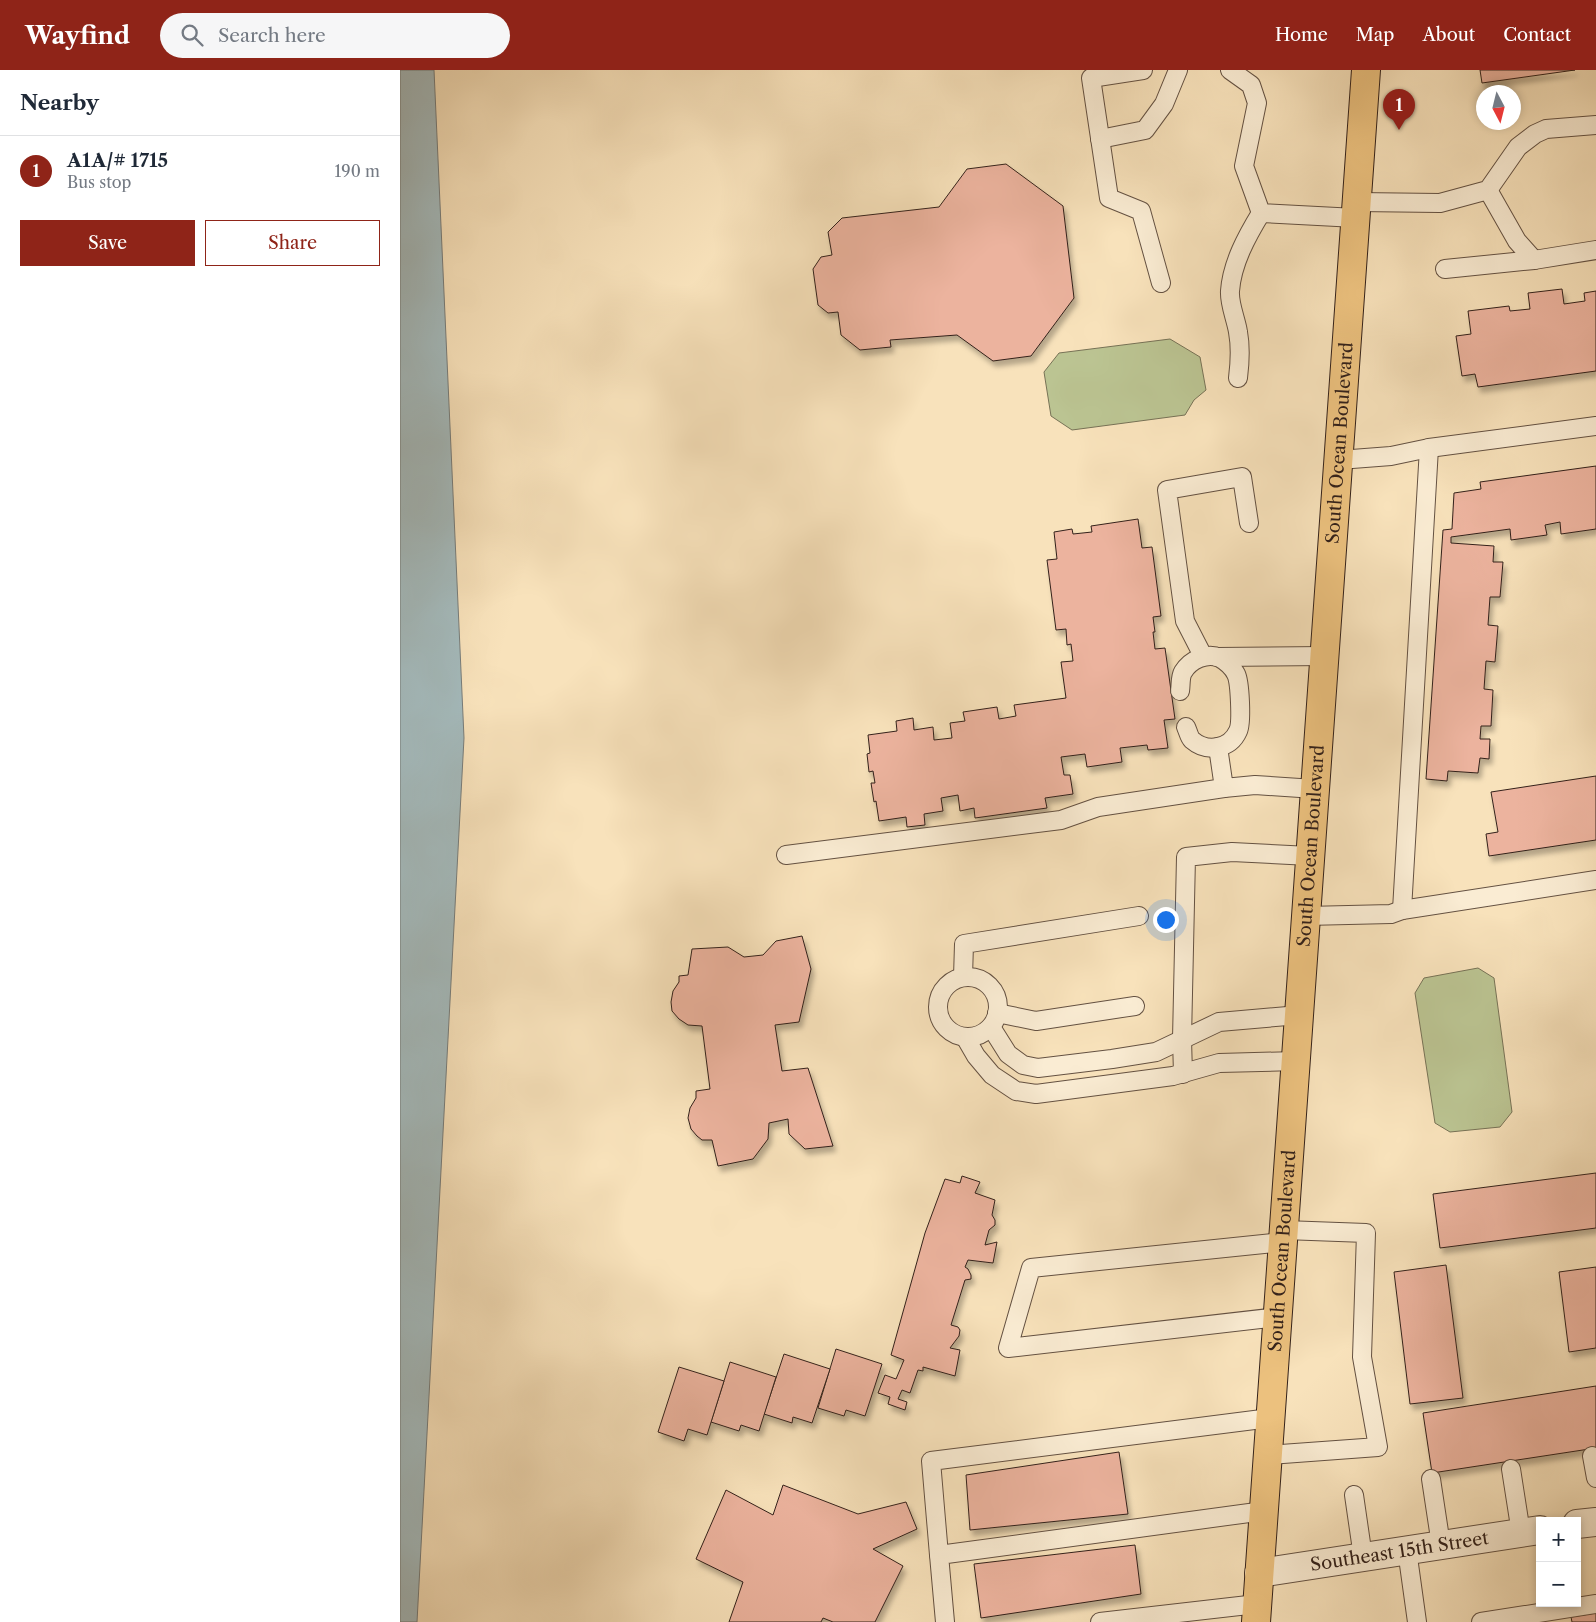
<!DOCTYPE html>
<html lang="en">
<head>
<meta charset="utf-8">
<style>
  :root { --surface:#fff; --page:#f6f6f7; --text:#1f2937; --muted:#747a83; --line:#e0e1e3; --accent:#8f2418 }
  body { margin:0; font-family:"Libre Caslon Text",serif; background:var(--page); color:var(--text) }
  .controls { position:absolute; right:15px; bottom:15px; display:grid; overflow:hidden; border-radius:0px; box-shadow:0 2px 8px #0003 }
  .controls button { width:45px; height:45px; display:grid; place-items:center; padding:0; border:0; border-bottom:1px solid var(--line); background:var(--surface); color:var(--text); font:25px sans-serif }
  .compass { position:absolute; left:1076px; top:15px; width:45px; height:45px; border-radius:50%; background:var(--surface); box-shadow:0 2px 8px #0003; rotate:173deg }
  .you { position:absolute; left:765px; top:849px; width:18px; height:18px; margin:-12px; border:4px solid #fff; border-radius:50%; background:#1a73e8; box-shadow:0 0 0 8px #1a73e833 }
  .badge { display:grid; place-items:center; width:32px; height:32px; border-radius:50%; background:var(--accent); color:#fff; font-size:16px; font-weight:700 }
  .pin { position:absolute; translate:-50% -41px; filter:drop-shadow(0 1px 2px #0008) }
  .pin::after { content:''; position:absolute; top:26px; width:18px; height:15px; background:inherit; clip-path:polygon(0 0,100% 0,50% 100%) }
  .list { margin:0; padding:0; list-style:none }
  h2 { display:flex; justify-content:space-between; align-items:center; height:65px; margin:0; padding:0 20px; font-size:21px }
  h2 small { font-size:16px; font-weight:400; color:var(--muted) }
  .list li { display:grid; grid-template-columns:32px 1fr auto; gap:15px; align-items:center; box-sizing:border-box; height:70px; padding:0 20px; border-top:1px solid var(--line) }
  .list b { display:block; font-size:19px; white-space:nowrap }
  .list p { margin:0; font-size:16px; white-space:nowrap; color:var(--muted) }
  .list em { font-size:16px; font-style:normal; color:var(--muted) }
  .actions { display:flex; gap:10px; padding:15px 20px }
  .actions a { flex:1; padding:11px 0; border:1px solid var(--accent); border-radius:0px; text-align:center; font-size:18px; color:var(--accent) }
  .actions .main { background:var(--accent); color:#fff }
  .icon { flex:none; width:28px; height:28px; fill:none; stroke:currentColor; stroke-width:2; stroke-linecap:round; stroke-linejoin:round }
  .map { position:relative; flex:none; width:1196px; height:1552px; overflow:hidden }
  header { display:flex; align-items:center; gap:30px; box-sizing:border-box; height:70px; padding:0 25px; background:var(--accent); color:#fff }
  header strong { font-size:24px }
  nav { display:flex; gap:28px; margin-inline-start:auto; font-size:18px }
  .search { width:350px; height:45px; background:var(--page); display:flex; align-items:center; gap:12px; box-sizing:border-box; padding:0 18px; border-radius:28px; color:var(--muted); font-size:19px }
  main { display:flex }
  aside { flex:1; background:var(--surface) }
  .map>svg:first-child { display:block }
  .green { fill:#bbc492; stroke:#777256 }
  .water { fill:#a4babc; stroke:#777d7b }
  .building { fill:#ecb39e; stroke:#33211a; filter:url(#shadow) }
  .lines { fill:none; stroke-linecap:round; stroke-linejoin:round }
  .lane-casing { stroke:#645142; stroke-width:20 }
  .street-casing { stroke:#645142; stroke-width:30 }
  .primary-casing { stroke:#33211a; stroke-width:30 }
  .lane { stroke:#faecd3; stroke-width:18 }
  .street { stroke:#faecd3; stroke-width:28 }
  .primary { stroke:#ecc17e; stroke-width:28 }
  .labels { text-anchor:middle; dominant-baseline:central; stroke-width:4; stroke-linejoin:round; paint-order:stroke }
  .street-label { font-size:18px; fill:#33211a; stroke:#faecd3 }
</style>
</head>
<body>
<header>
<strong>Wayfind</strong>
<div class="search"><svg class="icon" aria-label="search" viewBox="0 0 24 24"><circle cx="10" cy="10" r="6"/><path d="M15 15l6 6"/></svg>Search here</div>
<nav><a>Home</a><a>Map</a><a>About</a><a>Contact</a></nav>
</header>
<main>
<aside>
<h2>Nearby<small></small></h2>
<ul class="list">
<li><span class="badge">1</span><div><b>A1A/# 1715</b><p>Bus stop</p></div><em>190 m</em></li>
</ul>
<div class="actions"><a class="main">Save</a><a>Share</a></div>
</aside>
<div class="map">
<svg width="1196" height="1552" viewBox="0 0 1196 1552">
  <defs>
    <filter id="shadow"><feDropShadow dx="3" dy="5.5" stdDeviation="2.5" flood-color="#0004"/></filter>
  </defs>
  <rect width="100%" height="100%" fill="#f8e2bb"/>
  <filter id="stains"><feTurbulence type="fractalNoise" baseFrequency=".004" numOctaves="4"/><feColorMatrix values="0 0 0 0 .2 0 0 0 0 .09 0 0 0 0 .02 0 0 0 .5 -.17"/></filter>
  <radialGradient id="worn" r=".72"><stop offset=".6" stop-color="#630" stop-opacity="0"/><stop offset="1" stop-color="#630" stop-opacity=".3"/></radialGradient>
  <g class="green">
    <polygon points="770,269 800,287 806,320 794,330 785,345 672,360 651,346 644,302 659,283"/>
    <polygon points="1078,898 1094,908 1112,1042 1100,1057 1050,1062 1035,1053 1015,923 1024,908"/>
  </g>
  <polygon class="water" points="0,0 34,0 64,668 17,1552 0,1552"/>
  <g class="building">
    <polygon points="1080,0 1175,0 1082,13"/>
    <polygon points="606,94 663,136 674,228 631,286 593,291 557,265 490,270 491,277 460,280 441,265 438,242 428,243 418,235 413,199 421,187 432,185 428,162 442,148 539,137 567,99"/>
    <polygon points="1162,219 1164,234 1185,231 1184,223 1196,221 1196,301 1078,317 1075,304 1062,306 1056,266 1071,264 1068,241 1109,236 1110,241 1130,239 1128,223"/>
    <polygon points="1196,396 1196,459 1161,464 1160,452 1145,455 1147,465 1111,470 1110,459 1051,467 1051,473 1094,476 1093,492 1103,492 1100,527 1090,527 1088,555 1098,556 1095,592 1086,591 1084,619 1093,620 1091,656 1081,656 1080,669 1090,669 1089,689 1080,688 1078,703 1048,701 1047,711 1026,709 1043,460 1052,459 1054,423 1081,419 1080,412"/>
    <polygon points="738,449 742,478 752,477 761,546 753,547 755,562 753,562 755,579 765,578 775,649 764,650 768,678 748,680 747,675 720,678 722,692 687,697 685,684 661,687 664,705 670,705 673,724 645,728 647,738 575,748 574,738 560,741 558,725 541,728 543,741 524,744 525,755 507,757 506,747 479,751 476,731 474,732 471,713 475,713 473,701 469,702 467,684 470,683 468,665 497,661 496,651 513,648 514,660 533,657 534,670 552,668 550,653 565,651 563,642 597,637 599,649 616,646 614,635 666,628 661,592 673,591 671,574 667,575 666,559 656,560 647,490 657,489 654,462 672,459 673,464 692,462 691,456"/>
    <polygon points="1196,706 1196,770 1089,786 1086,764 1098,762 1091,722"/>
    <polygon points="402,866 411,899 399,952 375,955 382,1001 408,998 433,1076 405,1079 389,1064 388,1049 369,1053 368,1069 353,1089 318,1096 312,1070 302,1070 297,1066 291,1059 288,1048 290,1038 296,1028 296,1021 310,1019 302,956 288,955 279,949 272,941 271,932 273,921 279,912 279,906 288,905 292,879 328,877 344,887 363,885 376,871"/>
    <polygon points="1196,1103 1196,1158 1040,1178 1033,1124"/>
    <polygon points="562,1106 580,1112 575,1123 595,1130 592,1145 595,1150 595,1155 589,1160 585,1175 597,1172 593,1193 568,1190 565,1197 568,1199 571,1205 571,1209 565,1210 551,1255 558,1257 560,1260 559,1266 550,1278 560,1280 555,1306 523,1297 523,1301 518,1300 510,1323 502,1320 498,1329 507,1332 505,1340 488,1334 490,1327 478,1323 485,1305 496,1309 504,1290 491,1285 525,1163 545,1109 560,1113"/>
    <polygon points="1046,1195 1063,1328 1010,1334 994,1202"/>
    <polygon points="1196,1197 1196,1278 1169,1282 1159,1202"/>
    <polygon points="436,1279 482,1294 465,1346 446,1340 444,1346 418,1338"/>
    <polygon points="384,1284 430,1299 412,1353 393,1347 392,1353 364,1344"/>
    <polygon points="330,1292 376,1307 359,1361 341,1355 339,1361 311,1352"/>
    <polygon points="279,1297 324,1311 307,1365 288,1359 284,1371 258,1362"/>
    <polygon points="1196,1316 1196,1378 1032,1403 1023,1343"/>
    <polygon points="719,1382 728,1444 570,1460 566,1405"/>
    <polygon points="383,1415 458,1444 506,1432 517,1459 473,1479 503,1496 475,1552 433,1552 423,1548 421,1552 329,1552 343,1512 296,1489 326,1420 373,1445"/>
    <polygon points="735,1475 741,1524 581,1548 574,1494"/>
    <polygon points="1196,1543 1196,1552 1172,1552 1171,1547"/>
  </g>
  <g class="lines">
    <defs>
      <g id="lane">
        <polyline points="743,0 691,8 709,128 741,141 761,213"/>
        <polyline points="830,0 851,15 857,33 844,96 861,143 956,148"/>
        <polyline points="700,69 745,60 764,34 778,0"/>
        <polyline points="1088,120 1117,171 1134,190"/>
        <polyline points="957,132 1040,133 1088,120 1118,77 1135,64 1146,59 1196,55"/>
        <polyline points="1045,199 1134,190 1196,180"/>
        <path d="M838,308C840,292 841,278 838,262C836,249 829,234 830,221C832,193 847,166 861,143"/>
        <polyline points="939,390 991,386 1029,378 1196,356"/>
        <polyline points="803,586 785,551 767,420 842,407 849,453"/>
        <polyline points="817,587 925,586"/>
        <path d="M780,621C781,615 780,607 783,602C790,590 807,582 820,588C827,592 832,596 836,604C840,612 842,653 838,661C830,679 807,683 792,670C789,667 788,661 786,657"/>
        <polyline points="818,677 824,718 855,715 915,719"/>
        <polyline points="386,785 661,750 698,737 824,718"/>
        <polyline points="1002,840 1029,378"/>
        <polyline points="906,846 991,844 1002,840 1196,810"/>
        <polyline points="563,907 564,874 739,846"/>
        <circle cx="568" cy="937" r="30"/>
        <polyline points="597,943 636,951 735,936"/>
        <polyline points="591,957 608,984 623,995 638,998 712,989 756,982 819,952 899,945"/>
        <polyline points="565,967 576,986 592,1005 616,1021 636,1024 773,1006 819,993 896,991"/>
        <polyline points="783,1004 782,969 786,787 832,782 910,786"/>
        <polyline points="878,1247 608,1278 631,1198 883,1172"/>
        <polyline points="868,1385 978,1377 962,1287 966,1163 884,1160"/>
        <polyline points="1192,1386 1196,1408"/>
        <polyline points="1111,1399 1121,1463"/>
        <polyline points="1031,1409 1041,1475"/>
        <polyline points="954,1425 963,1487"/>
        <polyline points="1007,1480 1017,1552"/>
        <polyline points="539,1485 531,1391 870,1348"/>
        <polyline points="545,1552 539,1485 864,1441"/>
        <polyline points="700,1552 857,1534"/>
        <polyline points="1081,1552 1196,1534"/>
      </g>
      <g id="street">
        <polyline points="1177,1454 1196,1452"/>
        <path id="s1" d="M859,1503L1140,1460"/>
      </g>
      <g id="primary">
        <path id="s2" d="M856,1552L966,0"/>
      </g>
    </defs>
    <use href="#lane" class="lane-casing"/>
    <use href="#street" class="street-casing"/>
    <use href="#primary" class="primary-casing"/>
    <use href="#lane" class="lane"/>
    <use href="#street" class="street"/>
    <use href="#primary" class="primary"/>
  </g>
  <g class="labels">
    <g class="street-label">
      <text stroke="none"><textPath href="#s2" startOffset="1182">South Ocean Boulevard</textPath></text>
      <text stroke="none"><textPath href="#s2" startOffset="778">South Ocean Boulevard</textPath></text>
      <text stroke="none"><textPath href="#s2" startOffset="372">South Ocean Boulevard</textPath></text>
      <text stroke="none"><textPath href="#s1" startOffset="142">Southeast 15th Street</textPath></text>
    </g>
  </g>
  <rect width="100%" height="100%" filter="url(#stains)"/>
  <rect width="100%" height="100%" fill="url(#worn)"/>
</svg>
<div class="controls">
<button>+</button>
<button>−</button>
</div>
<svg class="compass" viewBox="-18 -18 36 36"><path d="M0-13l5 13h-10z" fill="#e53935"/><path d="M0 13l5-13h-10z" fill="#747a83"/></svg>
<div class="you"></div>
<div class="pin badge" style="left:999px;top:60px">1</div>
</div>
</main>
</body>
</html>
